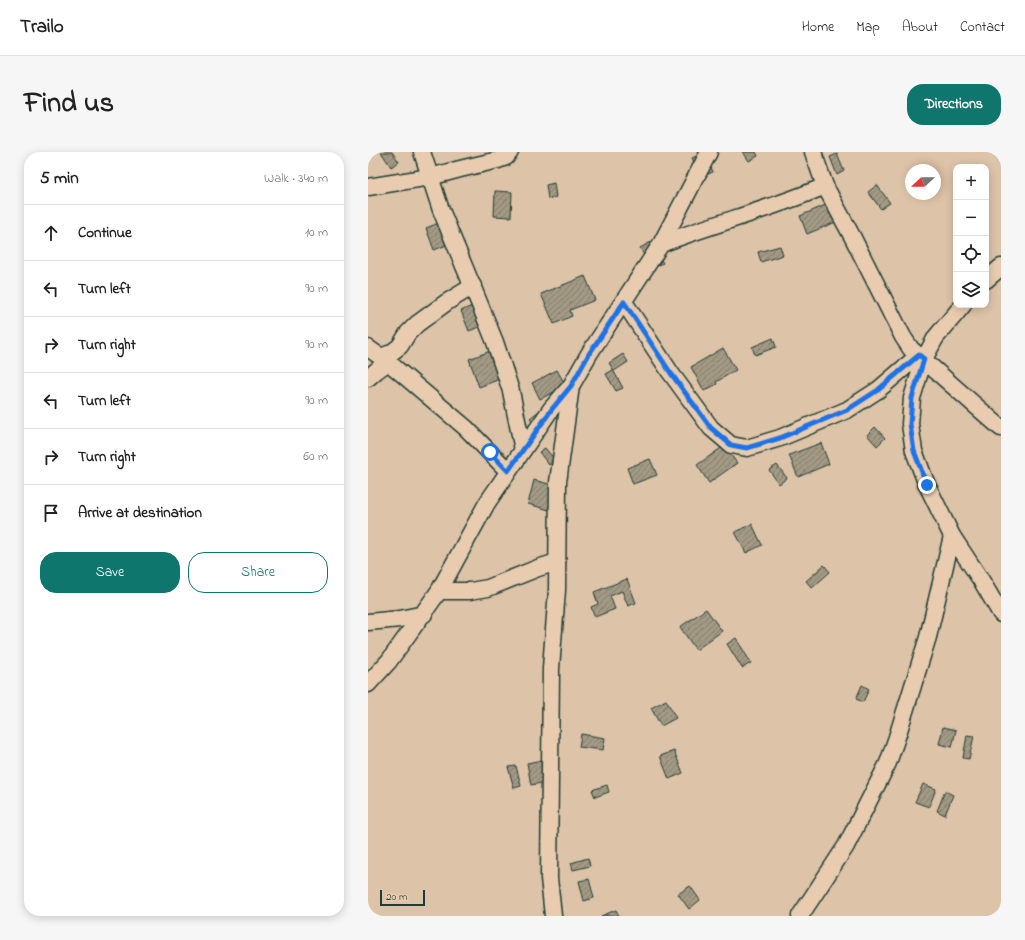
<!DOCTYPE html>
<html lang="en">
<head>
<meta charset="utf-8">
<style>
  :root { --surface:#fff; --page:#f6f6f6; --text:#222; --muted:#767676; --line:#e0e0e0; --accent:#0f766e }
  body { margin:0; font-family:"Indie Flower",sans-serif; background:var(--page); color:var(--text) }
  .controls { position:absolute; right:12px; top:12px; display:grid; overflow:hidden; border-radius:8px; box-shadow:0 2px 10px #0003 }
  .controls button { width:36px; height:36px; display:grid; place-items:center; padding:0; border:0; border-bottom:1px solid var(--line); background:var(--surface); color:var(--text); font:20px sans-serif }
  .compass { position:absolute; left:537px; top:12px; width:36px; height:36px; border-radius:50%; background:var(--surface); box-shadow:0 2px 10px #0003; rotate:248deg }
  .scale { position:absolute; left:12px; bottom:10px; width:45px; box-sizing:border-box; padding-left:4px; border:2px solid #1f3d34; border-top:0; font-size:11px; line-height:14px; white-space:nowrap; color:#1f3d34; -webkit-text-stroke:3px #e9ccb0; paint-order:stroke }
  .stop { position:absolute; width:12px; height:12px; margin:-9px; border:3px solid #1a73e8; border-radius:50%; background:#fff }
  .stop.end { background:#1a73e8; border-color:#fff; box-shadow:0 1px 4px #0008 }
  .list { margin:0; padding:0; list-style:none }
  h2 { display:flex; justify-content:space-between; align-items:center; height:52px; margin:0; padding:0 16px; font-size:17px }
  h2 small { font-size:13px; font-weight:400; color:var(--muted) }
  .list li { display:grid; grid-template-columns:26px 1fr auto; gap:12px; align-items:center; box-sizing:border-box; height:56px; padding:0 16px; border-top:1px solid var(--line) }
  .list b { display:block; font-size:15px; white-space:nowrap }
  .list em { font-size:13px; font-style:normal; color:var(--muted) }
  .actions { display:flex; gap:8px; padding:12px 16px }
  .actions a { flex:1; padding:9px 0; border:1px solid var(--accent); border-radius:16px; text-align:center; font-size:14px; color:var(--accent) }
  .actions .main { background:var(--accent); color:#fff }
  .icon { flex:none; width:22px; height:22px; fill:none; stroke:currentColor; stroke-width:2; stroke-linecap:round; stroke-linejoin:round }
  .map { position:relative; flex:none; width:633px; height:764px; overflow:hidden; border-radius:16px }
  header { display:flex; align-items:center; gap:24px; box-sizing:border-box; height:56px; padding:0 20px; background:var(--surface); border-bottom:1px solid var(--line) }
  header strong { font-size:19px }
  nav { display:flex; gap:22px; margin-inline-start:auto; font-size:14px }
  .intro { display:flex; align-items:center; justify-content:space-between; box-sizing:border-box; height:96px; padding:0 24px }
  h1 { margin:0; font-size:28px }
  .button { padding:10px 18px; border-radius:16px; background:var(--accent); color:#fff; font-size:14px; font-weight:700 }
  main { display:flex; gap:24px; padding:0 24px }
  aside { flex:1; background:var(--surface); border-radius:16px; box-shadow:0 2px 10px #0003 }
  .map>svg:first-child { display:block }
  .building { fill:url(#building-hatch); stroke:#1f3d34 }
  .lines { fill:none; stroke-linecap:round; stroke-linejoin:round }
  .minor-casing { stroke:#1f3d34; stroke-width:19 }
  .minor { stroke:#e9ccb0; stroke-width:16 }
  .route { stroke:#1a73e8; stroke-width:5 }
</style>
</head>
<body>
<header>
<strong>Trailo</strong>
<nav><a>Home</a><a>Map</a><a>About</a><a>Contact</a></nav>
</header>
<div class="intro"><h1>Find us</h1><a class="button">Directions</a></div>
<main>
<aside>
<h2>5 min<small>Walk · 340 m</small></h2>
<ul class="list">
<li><svg class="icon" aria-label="ahead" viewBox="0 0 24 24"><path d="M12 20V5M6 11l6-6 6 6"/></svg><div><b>Continue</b></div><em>10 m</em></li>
<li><svg class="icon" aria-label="left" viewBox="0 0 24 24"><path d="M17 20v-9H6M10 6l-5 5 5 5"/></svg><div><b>Turn left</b></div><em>90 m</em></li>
<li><svg class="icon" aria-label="right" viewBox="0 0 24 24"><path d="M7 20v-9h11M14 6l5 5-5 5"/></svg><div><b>Turn right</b></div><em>90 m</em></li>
<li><svg class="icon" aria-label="left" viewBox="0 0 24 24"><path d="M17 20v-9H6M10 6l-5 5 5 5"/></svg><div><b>Turn left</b></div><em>90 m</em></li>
<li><svg class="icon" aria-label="right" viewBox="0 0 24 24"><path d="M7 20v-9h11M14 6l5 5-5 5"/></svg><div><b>Turn right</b></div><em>60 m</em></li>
<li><svg class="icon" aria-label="arrive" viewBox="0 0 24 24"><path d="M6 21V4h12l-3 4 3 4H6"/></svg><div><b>Arrive at destination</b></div></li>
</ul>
<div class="actions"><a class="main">Save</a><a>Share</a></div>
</aside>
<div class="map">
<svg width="633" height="764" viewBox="0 0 633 764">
  <defs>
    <pattern id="building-hatch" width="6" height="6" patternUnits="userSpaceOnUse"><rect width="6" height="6" fill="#a39984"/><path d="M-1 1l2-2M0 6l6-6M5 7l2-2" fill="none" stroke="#847e6d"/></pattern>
  </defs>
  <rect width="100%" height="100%" fill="#ddc3a8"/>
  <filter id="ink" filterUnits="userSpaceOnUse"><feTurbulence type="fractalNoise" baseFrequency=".025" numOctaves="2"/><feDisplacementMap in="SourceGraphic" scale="8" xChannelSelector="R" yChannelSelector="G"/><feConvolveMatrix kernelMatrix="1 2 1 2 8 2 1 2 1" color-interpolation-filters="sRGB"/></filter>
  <g filter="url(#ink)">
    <g class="building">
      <polygon points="13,0 24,0 31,10 23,15"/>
      <polygon points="337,0 345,20 333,25 324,6"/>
      <polygon points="375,0 388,0 390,4 381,9"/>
      <polygon points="469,2 476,19 469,23 462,5"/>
      <polygon points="186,31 188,45 180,47 178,33"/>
      <polygon points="509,33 522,51 513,57 500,40"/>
      <polygon points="127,39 144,40 143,65 126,64"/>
      <polygon points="460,52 468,70 439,82 432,64"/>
      <polygon points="76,69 84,91 66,98 58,76"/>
      <polygon points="283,90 295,111 284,117 272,96"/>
      <polygon points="412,94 415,103 393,110 390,100"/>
      <polygon points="217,124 227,148 202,158 204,164 186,172 173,142"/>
      <polygon points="110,151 119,172 101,179 93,159"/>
      <polygon points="405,186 408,195 387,203 384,195"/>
      <polygon points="355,196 368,218 348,230 349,232 336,239 323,215"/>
      <polygon points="122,199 132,227 111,235 101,207"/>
      <polygon points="255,202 260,210 246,219 241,211"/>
      <polygon points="189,218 198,234 172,247 164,231"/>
      <polygon points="245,218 255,236 248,239 238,222"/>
      <polygon points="171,259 182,273 173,280 162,266"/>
      <polygon points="507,275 517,286 509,294 499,283"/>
      <polygon points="453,291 461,312 430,325 421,303"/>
      <polygon points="356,294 369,311 341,331 329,313"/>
      <polygon points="177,296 187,308 181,313 171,300"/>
      <polygon points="282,307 289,323 265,332 259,316"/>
      <polygon points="409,313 419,326 411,332 401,318"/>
      <polygon points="166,328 188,334 181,358 160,352"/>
      <polygon points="384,372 394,393 378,401 367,380"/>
      <polygon points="456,413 462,420 444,436 438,429"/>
      <polygon points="259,427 268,451 260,454 254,439 242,444 247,457 227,465 223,455 230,452 226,440"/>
      <polygon points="338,457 354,479 328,498 312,475"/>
      <polygon points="368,486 383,511 374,516 359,492"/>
      <polygon points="494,533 501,537 495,550 488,547"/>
      <polygon points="298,548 308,566 293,574 283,556"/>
      <polygon points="575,575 588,578 584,595 571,592"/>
      <polygon points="213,582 237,586 235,598 211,595"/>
      <polygon points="599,583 606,584 601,607 595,606"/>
      <polygon points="306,599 315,621 301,627 292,604"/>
      <polygon points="174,608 178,630 163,633 159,611"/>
      <polygon points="148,614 153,634 146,636 140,615"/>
      <polygon points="555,632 568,637 561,655 547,650"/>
      <polygon points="239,633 241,640 227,645 224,638"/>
      <polygon points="577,639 585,643 577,663 569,659"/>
      <polygon points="220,706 222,714 205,718 203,711"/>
      <polygon points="221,727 226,746 216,749 211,729"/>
      <polygon points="322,734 332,748 321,757 310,742"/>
      <polygon points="248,758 251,764 233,764"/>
    </g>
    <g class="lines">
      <defs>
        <g id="minor">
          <polyline points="54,0 73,58 110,148 127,190 143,239 155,298"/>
          <polyline points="445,0 457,34 485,86 535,185 543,197 633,276"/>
          <polyline points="0,35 62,25 92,17 130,8 138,5 142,0"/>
          <path d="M293,92C347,71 404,57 457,34"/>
          <polyline points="618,128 633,115"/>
          <polyline points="256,150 302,220 343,276 363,293 379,296 412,286 479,258 510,238 551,203"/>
          <polyline points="595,153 568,185 556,207 544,246 542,272 546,299 559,333 584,384 613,428 633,462"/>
          <polyline points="0,196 20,210 98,276 140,319"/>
          <polyline points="13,205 23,201 32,194 40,181 49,172 79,150 105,134"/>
          <polyline points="0,226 8,219 20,210"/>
          <polyline points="71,439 102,439 120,436 170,416 189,410"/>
          <polyline points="0,470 32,467 56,462"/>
          <polyline points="0,532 21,509 71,439 119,351 183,257 203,234"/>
          <polyline points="185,764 181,726 183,516 189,438 190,330 203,234 221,202 293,92 341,0"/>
          <polyline points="432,764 478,694 520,611 529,585 560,485 584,384"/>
        </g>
      </defs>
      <use href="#minor" class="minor-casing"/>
      <use href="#minor" class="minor"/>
    </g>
  </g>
  <g class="lines" filter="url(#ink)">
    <polyline class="route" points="122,300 140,319 184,257 203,234 221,202 256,150 302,220 343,276 363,293 379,296 412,286 479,258 510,238 551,203 556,207 544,246 542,272 546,299 559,333"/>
  </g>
</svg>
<div class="controls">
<button>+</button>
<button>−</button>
<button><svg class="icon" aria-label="locate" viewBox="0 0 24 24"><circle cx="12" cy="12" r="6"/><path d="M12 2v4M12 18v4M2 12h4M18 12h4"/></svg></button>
<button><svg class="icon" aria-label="layers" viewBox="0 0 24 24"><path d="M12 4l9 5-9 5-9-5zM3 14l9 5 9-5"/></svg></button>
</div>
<svg class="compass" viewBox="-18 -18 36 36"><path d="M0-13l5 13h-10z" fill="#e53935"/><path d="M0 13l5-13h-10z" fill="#767676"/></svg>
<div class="scale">20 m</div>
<div class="stop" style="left:122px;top:300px"></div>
<div class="stop end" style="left:559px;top:333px"></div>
</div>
</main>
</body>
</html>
